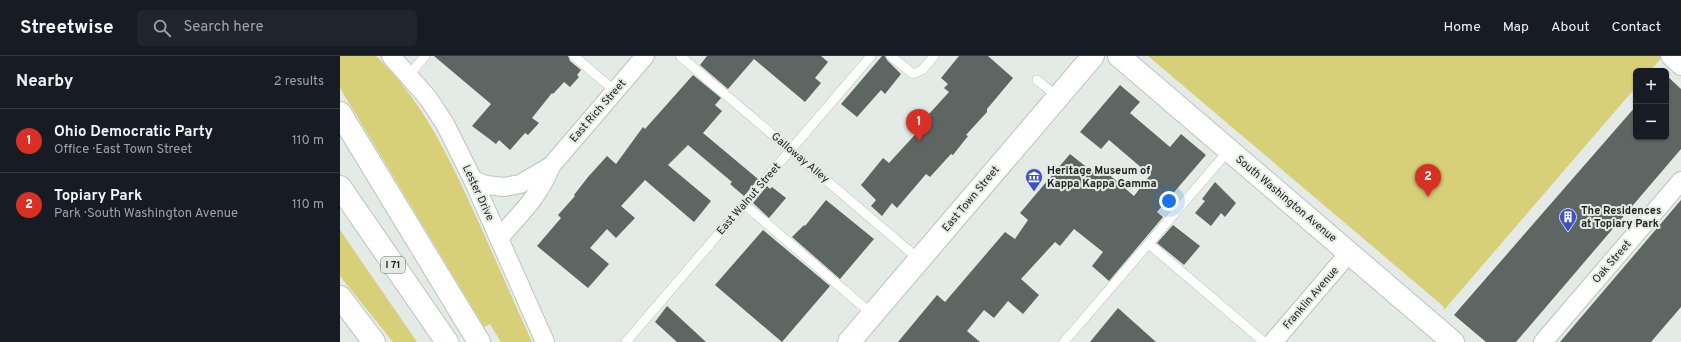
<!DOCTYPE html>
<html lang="en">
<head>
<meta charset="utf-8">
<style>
  :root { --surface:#171b24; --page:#20242c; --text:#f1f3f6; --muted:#9ea1a6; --line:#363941; --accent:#d93025 }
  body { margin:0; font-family:Overpass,sans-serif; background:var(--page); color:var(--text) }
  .controls { position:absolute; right:12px; top:12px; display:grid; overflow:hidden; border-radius:6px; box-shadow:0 1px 3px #0004 }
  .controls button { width:36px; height:36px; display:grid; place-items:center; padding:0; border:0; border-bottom:1px solid var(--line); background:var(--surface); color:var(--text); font:20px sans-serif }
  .you { position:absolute; left:829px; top:145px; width:14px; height:14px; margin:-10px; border:3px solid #fff; border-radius:50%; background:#1a73e8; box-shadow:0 0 0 6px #1a73e833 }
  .badge { display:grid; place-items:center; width:26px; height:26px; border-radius:50%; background:var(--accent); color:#fff; font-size:13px; font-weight:700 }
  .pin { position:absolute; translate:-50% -33px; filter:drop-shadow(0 1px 2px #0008) }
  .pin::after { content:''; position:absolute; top:21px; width:14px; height:12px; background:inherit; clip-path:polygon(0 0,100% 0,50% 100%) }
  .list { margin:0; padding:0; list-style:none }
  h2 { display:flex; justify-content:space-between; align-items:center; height:52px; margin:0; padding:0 16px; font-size:17px }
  h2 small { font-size:13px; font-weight:400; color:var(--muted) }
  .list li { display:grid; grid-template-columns:26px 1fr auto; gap:12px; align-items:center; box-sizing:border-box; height:64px; padding:0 16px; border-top:1px solid var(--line) }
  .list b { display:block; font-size:15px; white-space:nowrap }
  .list p { margin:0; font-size:13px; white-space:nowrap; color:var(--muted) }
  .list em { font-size:13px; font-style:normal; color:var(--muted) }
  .icon { flex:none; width:22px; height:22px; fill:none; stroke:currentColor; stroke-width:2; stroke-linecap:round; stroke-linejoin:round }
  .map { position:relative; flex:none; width:1341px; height:286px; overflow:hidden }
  header { display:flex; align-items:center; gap:24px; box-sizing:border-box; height:56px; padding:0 20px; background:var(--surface); border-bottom:1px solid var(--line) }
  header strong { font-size:19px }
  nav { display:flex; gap:22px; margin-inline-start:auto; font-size:14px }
  .search { width:280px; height:36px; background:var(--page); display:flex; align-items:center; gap:10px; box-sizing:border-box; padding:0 14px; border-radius:6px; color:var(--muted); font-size:15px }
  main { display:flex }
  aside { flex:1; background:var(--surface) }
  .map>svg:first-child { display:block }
  .green { fill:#d8cf79 }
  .building { fill:#5e6663 }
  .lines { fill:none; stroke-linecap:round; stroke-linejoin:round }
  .service-casing { stroke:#bcc3bd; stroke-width:10 }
  .minor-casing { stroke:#bcc3bd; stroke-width:20 }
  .tertiary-casing { stroke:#bcc3bd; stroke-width:24 }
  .motorway-casing { stroke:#bcc3bd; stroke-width:24 }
  .service { stroke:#fff; stroke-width:9 }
  .minor { stroke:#fff; stroke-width:18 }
  .tertiary { stroke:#fff; stroke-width:22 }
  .motorway { stroke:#fff; stroke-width:22 }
  .labels { text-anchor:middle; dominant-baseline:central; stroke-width:4; stroke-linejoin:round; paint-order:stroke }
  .shield { fill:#e4eae5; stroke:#5a5e5b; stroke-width:1 }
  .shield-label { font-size:10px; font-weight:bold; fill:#1f2220 }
  .street-label { font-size:11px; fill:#1f2220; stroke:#e4eae5 }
  .poi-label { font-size:11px; font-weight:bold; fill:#1f2220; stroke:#e4eae5; text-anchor:start }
</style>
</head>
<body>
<header>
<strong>Streetwise</strong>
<div class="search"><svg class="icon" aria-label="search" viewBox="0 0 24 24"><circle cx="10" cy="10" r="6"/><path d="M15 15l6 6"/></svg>Search here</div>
<nav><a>Home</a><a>Map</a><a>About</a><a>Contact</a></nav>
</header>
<main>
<aside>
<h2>Nearby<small>2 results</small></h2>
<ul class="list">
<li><span class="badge">1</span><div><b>Ohio Democratic Party</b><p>Office · East Town Street</p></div><em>110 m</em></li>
<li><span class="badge">2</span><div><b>Topiary Park</b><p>Park · South Washington Avenue</p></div><em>110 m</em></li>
</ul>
</aside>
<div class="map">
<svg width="1341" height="286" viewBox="0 0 1341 286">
  <rect width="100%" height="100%" fill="#e4eae5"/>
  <g class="green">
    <path d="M0,0H36C84,45 112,108 139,167C157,207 174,246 192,286H161L150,268L144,271L0,32Z"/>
    <polygon points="808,0 1323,0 1310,15 1296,15 1296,31 1104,254 1103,250"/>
    <polygon points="0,174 77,286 53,286 0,220"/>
  </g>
  <g class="building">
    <polygon points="94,0 228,0 230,5 241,14 237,19 239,21 230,31 224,26 213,38 212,37 192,62 199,67 188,79 185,77 170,94 159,84 156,88 132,70 151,48"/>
    <polygon points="367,0 481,0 488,6 475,22 481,27 465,46 414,3 388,33 360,9"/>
    <polygon points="542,0 545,0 547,4 561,18 545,38 541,34 517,61 501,48"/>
    <polygon points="619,0 648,0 673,22 647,53 647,56 626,79 628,80 613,99 611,98 590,121 586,118 557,152 552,147 542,160 531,150 536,144 521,129 543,102 549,107 582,71 579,69 609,36 604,32 608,28 601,22"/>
    <polygon points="353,19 381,42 375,49 382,55 363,77 418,123 404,140 390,128 392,126 348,89 328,109 371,145 354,166 305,124 281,150 295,162 276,182 267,173 250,192 269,208 248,232 197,190 221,162 218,159 235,140 234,139 248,121 267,100 276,108 303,71 305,73"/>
    <polygon points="1326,19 1341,33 1341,93 1176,286 1146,286 1114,259 1296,50 1296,81 1326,81"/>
    <polygon points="780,29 800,46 790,57 830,91 841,78 866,99 817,156 823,161 769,225 752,210 763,196 734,173 720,190 715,186 681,223 699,239 683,258 668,245 654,262 644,254 627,275 640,286 558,286 597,239 605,246 665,176 675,183 688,164 680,157 730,98 754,117 760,111 794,140 810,119 769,84 761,93 740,76"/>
    <polygon points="875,126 896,147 885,161 881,157 871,170 855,157 865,145 862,143"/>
    <polygon points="427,130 430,133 432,131 446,142 429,162 413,147"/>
    <polygon points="486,144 534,183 500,223 452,181 464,169 465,170"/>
    <polygon points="1341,144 1341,251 1311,286 1220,286"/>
    <polygon points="833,169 860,190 844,209 817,187"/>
    <polygon points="423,174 490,230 442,286 375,229"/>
    <polygon points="327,250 366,286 337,286 315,266"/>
    <polygon points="778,252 816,286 750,286"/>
  </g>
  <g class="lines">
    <defs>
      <g id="service">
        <polyline points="234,0 275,35"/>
        <polyline points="340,0 580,204"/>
        <polyline points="551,0 573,18 582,14 594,0"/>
        <polyline points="69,19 85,0"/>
        <polyline points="697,24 718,41"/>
        <polyline points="404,148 533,259"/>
        <polyline points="809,188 924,286"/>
        <polyline points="286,286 531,0"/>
        <polyline points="724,286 889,94"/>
      </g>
      <g id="minor">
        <polyline points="51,0 88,42 105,68 133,124 205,286"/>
        <polyline points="1330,0 1341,10"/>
        <polyline points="133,124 146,129 164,131 180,128 211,110 305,0"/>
        <path d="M159,182C180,158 199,141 211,110"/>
        <polyline points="933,286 1009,197"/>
        <polyline points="1203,286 1341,125"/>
      </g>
      <g id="tertiary">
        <polyline points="779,0 1113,286"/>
        <polyline points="509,286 753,0"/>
      </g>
      <g id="motorway">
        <polyline points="0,57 139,286"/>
        <polyline points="0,131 107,286"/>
        <polyline points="0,241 34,286"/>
      </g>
    </defs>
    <use href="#service" class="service-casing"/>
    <use href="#minor" class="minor-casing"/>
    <use href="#tertiary" class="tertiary-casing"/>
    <use href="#motorway" class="motorway-casing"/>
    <use href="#service" class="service"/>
    <use href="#minor" class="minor"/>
    <use href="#tertiary" class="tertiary"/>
    <use href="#motorway" class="motorway"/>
  </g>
  <defs>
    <symbol id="museum-pin" viewBox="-11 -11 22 30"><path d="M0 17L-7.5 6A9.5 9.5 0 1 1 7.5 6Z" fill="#3e52c5" stroke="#e4eae5"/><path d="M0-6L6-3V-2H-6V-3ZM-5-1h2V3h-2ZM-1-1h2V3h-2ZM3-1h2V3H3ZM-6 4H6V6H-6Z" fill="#fff"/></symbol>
    <symbol id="building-pin" viewBox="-11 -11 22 30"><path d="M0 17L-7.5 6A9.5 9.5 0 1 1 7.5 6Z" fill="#3e52c5" stroke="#e4eae5"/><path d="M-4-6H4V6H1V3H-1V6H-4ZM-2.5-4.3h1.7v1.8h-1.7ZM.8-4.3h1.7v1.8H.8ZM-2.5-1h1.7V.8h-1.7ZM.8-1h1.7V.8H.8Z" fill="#fff"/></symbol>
  </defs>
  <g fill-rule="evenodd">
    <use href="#museum-pin" x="684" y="111" width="20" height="27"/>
    <use href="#building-pin" x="1218" y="151" width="20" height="27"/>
  </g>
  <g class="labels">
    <rect class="shield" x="41" y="201" width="24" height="16" rx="3"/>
    <g class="shield-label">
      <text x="53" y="209">I 71</text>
    </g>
    <g class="street-label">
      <text transform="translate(258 55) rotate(-49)">East Rich Street</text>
      <text transform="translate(460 102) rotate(40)">Galloway Alley</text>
      <text transform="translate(138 137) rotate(65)">Lester Drive</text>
      <text transform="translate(409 143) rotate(-49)">East Walnut Street</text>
      <text transform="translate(631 143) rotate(-50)">East Town Street</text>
      <text transform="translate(946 143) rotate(40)">South Washington Avenue</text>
      <text transform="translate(1272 206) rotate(-49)">Oak Street</text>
      <text transform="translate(971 242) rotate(-49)">Franklin Avenue</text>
    </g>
    <g class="poi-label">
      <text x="707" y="115">Heritage Museum of<tspan x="707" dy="13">Kappa Kappa Gamma</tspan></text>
      <text x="1241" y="155">The Residences<tspan x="1241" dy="13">at Topiary Park</tspan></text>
    </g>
  </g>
</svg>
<div class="controls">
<button>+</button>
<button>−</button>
</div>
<div class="you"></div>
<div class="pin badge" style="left:579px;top:86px">1</div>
<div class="pin badge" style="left:1088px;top:141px">2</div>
</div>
</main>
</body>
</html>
